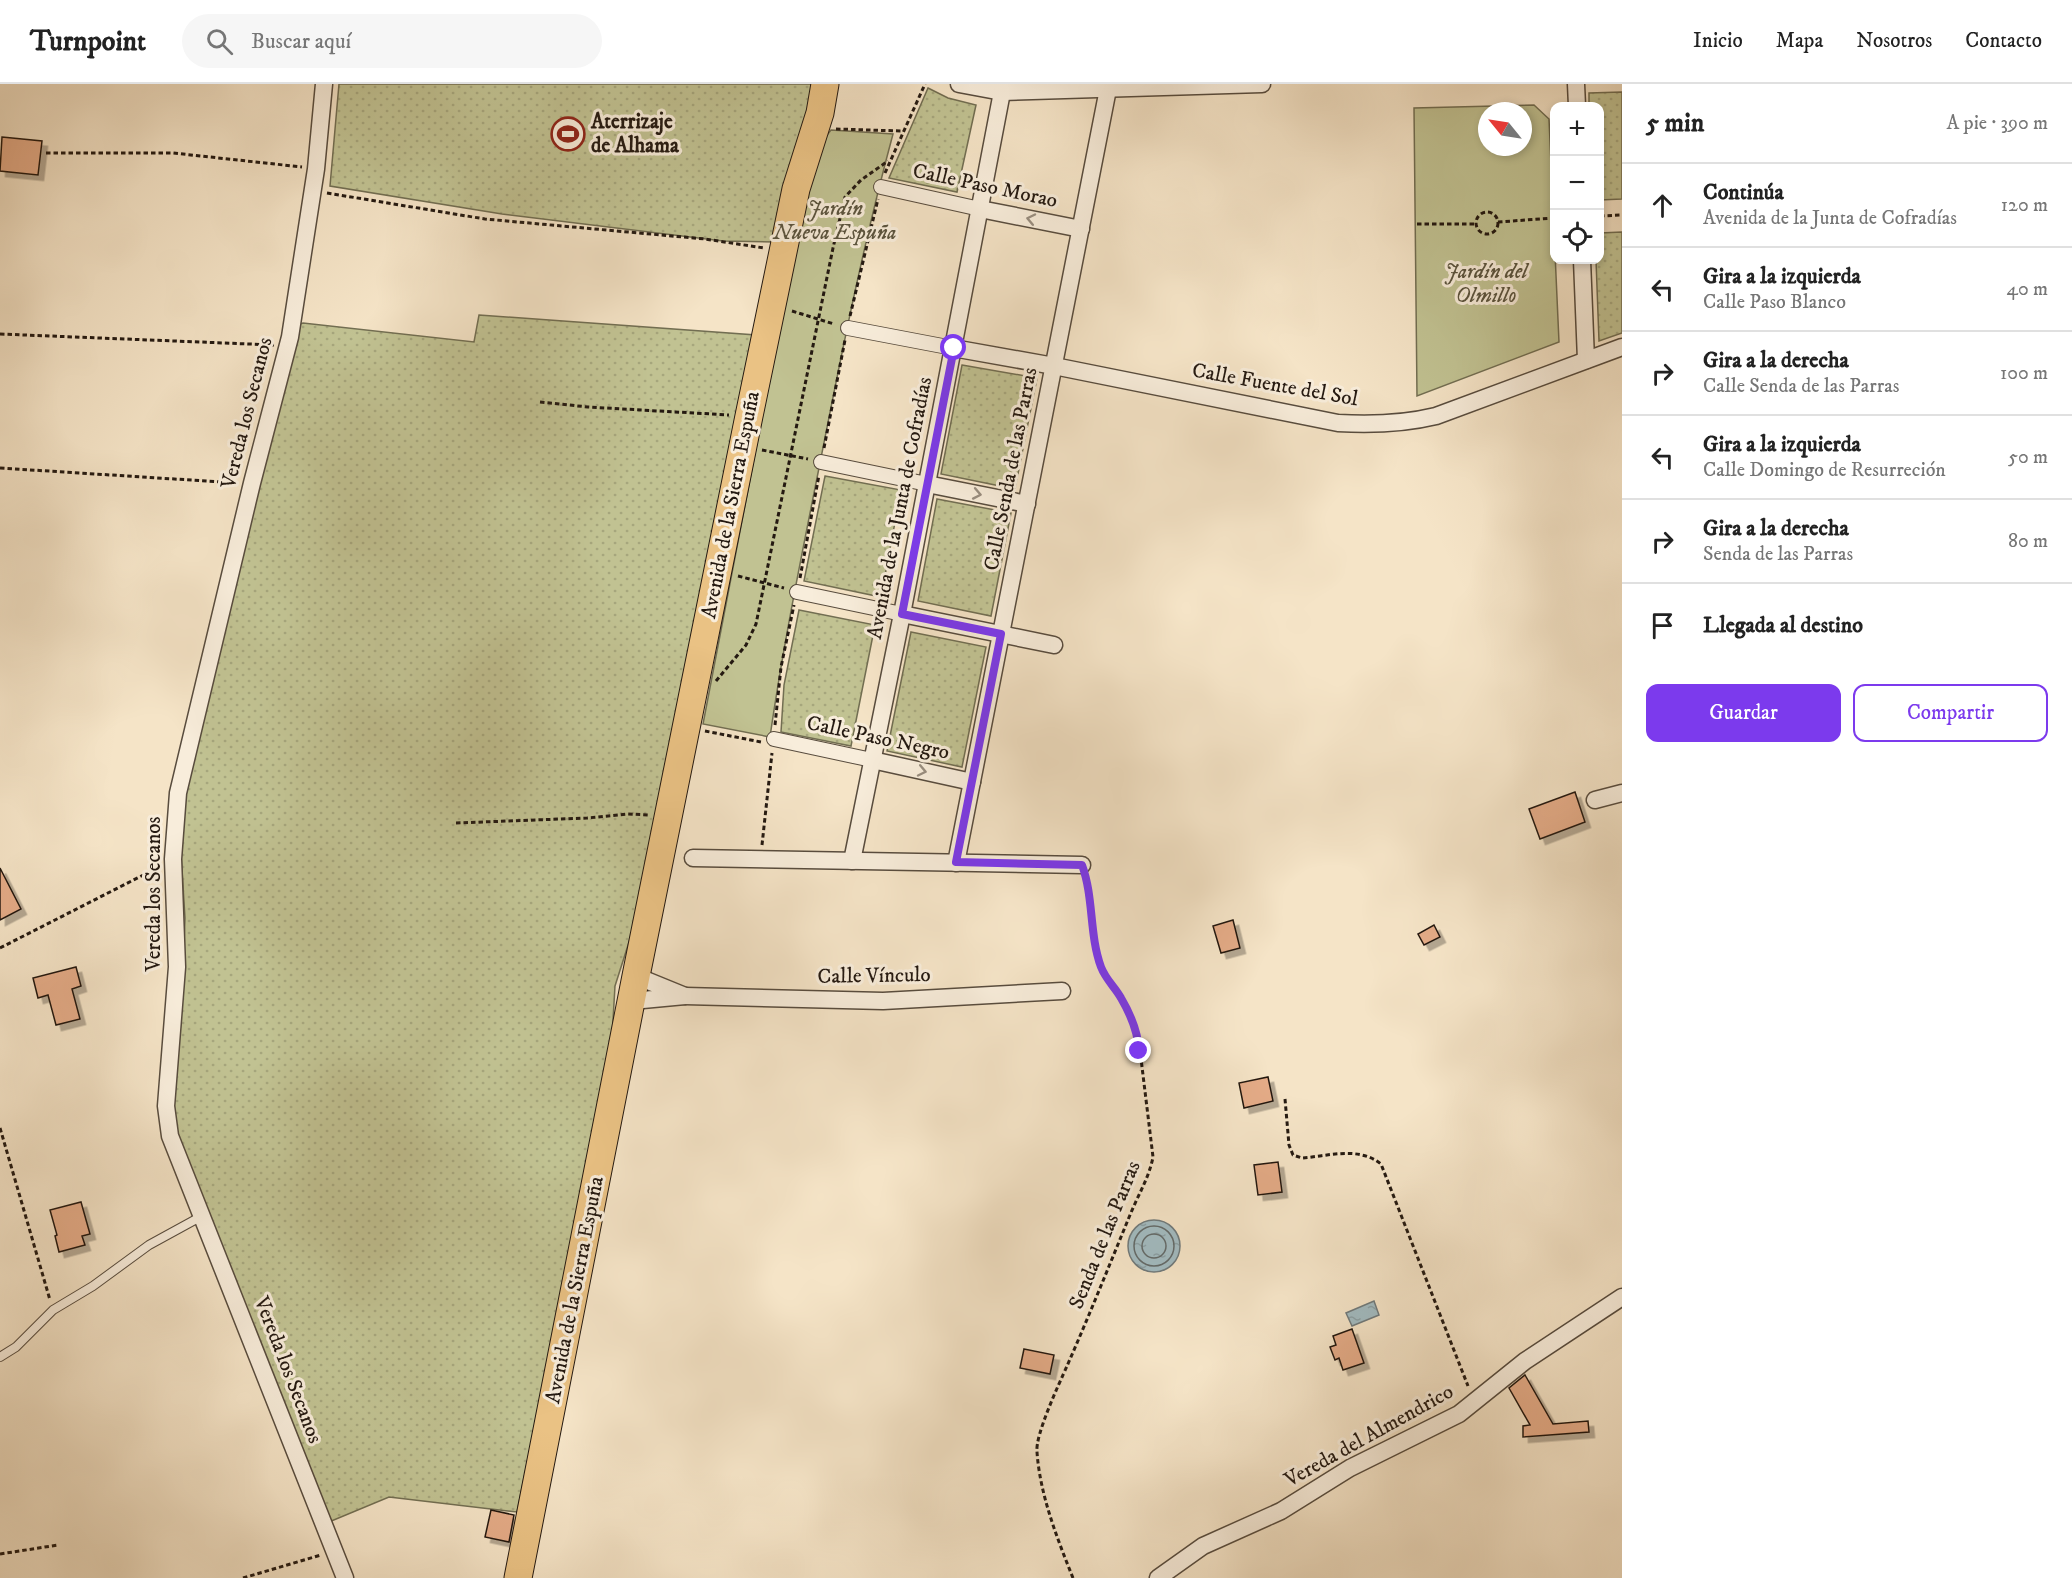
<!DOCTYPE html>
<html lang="es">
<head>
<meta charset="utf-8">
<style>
  :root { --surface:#fff; --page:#f6f6f6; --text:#222; --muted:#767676; --line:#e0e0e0; --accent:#7c3aed }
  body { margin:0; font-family:"IM FELL DW Pica",serif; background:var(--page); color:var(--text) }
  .controls { position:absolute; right:18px; top:18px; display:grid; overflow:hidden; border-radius:12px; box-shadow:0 3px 9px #0003 }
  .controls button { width:54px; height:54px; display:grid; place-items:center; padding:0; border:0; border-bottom:2px solid var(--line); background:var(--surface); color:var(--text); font:30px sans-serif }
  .compass { position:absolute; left:1478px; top:18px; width:54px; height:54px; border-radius:50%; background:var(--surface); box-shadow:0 3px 9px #0003; rotate:300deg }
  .stop { position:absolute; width:18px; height:18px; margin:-14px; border:4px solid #7c3aed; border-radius:50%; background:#fff }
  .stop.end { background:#7c3aed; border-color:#fff; box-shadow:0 2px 6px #0008 }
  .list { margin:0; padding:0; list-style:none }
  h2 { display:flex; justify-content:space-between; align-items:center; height:78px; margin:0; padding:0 24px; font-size:26px }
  h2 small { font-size:20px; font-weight:400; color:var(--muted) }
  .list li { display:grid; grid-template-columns:39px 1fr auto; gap:18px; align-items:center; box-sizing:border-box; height:84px; padding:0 24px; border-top:2px solid var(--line) }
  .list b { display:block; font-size:22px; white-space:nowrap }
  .list p { margin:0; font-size:20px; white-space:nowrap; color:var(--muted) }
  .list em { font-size:20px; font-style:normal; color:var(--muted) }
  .actions { display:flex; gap:12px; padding:18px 24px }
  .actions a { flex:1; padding:14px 0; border:2px solid var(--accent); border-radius:12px; text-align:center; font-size:21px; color:var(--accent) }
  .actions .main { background:var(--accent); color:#fff }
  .icon { flex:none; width:33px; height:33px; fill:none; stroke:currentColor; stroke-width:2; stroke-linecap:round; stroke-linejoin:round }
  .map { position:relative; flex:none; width:1622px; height:1494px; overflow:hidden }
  header { display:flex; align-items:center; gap:36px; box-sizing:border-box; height:84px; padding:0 30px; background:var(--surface); border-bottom:2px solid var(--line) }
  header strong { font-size:28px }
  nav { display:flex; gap:33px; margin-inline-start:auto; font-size:21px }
  .search { width:420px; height:54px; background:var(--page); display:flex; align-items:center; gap:15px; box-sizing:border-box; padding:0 21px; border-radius:33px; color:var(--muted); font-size:22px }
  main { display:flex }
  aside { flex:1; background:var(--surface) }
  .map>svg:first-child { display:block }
  .grass { fill:url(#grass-dots); stroke:#726e52; stroke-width:1.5 }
  .park { fill:#c1c292; stroke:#726e52; stroke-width:1.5; fill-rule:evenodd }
  .water { fill:url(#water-ripples); stroke:#707a7b; stroke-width:1.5 }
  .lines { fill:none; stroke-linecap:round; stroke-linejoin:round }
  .shore { stroke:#636a69; stroke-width:1.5 }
  .building { fill:#e5ac88; stroke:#241911; stroke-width:1.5; filter:url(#shadow) }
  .service-casing { stroke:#584c3e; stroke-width:10 }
  .pedestrian-casing { stroke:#584c3e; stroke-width:16 }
  .minor-casing { stroke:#584c3e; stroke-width:19 }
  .primary-casing { stroke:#241911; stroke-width:29 }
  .path { stroke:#241911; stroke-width:3; stroke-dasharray:4.5 3; stroke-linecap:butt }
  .service { stroke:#f8eddb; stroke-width:8 }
  .pedestrian { stroke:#f8eddb; stroke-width:14 }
  .minor { stroke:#f8eddb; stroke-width:16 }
  .primary { stroke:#eac284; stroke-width:27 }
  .oneway { stroke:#998e80 }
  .route { stroke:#7c3aed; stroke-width:8 }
  .labels { text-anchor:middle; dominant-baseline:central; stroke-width:6; stroke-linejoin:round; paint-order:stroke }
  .poi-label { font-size:21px; font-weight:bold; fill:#241911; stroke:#f8eddb; text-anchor:start }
  .street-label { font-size:21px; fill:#241911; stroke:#f8eddb }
  .park-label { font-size:21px; font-style:italic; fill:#5b543e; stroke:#f8eddb }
</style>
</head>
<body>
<header>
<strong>Turnpoint</strong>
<div class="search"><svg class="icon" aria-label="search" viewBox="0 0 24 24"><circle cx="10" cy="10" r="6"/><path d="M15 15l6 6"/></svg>Buscar aquí</div>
<nav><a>Inicio</a><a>Mapa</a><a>Nosotros</a><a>Contacto</a></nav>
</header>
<main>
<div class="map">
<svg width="1622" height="1494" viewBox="0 0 1622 1494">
  <defs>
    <pattern id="grass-dots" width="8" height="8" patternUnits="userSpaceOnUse" patternTransform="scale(1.5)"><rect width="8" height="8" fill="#c1c292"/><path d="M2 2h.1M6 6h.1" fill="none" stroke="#a6a67d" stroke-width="1.8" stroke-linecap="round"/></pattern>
    <pattern id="water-ripples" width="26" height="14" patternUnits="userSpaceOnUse" patternTransform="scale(1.5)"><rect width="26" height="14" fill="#a2bbc1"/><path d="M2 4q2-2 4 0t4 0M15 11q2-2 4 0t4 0" fill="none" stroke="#8ba0a5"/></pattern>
    <filter id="shadow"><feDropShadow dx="5.5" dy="5.5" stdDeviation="0" flood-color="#0004"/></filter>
  </defs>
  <rect width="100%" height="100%" fill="#f5e4c7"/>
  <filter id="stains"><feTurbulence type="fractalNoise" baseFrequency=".00333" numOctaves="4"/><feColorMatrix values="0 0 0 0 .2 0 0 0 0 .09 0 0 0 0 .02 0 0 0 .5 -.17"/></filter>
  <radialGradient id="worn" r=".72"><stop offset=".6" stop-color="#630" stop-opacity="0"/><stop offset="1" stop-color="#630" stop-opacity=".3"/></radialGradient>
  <g class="grass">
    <polygon points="339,0 816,0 775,158 723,157 502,130 330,102"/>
    <polygon points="928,4 948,14 976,21 957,108 889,94"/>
    <polygon points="1622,8 1622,115 1600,116 1600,22 1589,22 1589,9"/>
    <polygon points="1622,148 1622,249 1599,257 1596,176 1600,176 1600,149"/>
    <polygon points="479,231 756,251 645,808 615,902 611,971 517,1428 389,1413 329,1438 175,1049 172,1019 181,938 185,834 180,754 185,706 297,241 303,239 474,258"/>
    <polygon points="962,281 1037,294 1015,405 941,390"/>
    <polygon points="825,392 901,406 881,513 804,497"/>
    <polygon points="937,415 1011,429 991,532 918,517"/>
    <polygon points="799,526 875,541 851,662 781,648 784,601"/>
    <polygon points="911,548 986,563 962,683 887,667"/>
  </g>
  <g class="park">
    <path d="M1534,21L1549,35L1559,258L1417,312L1414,24ZM1487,27H1523V63H1487Z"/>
    <path d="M831,46L893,50C863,161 841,272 819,384C801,474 783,563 770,653L703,640L800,135L824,55Z"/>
  </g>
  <g class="water">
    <circle cx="1154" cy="1162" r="26"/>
    <polygon points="1374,1217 1379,1231 1352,1242 1346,1229"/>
  </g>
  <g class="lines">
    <g class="shore">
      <circle cx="1154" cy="1162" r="20"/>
      <circle cx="1154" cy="1162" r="12"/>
    </g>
  </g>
  <g class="building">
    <polygon points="2,53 42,57 38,91 0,87"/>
    <polygon points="1575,708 1585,738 1540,755 1529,725"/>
    <polygon points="0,784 21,825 0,836"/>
    <polygon points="1233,836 1240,864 1221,869 1213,842"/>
    <polygon points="1434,841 1440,853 1424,861 1418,850"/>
    <polygon points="76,883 81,902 72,905 80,935 56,941 48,911 38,914 33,894"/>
    <polygon points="1268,993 1273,1017 1244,1024 1239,999"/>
    <polygon points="1278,1078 1282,1108 1258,1111 1254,1081"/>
    <polygon points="81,1118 90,1150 82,1152 85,1161 59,1168 55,1152 57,1151 50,1126"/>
    <polygon points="1352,1245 1364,1279 1343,1286 1339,1274 1335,1276 1330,1263 1336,1261 1333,1252"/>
    <polygon points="1024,1265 1054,1271 1050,1290 1020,1284"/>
    <polygon points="1525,1291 1553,1340 1588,1337 1589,1348 1523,1353 1523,1342 1530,1341 1509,1304"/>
    <polygon points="491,1426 514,1431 509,1458 485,1453"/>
  </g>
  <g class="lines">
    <defs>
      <polyline id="service" points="0,1273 16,1263 53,1226 93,1202 149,1161 202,1132"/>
      <g id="pedestrian">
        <polyline points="881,103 980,125"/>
        <polyline points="848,244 953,264"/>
        <polyline points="821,378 927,400"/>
        <polyline points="797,508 902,530"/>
        <polyline points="774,655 872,676"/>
      </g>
      <g id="minor">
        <polyline points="324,0 316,85 290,253 252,399 178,709 173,775 177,883 166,1022 170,1052 345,1494"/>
        <polyline points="959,0 1002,8 1262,0"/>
        <polyline points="1576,0 1577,22"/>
        <polyline points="980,125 1081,145"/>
        <polyline points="1582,176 1586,276"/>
        <path d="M953,264L1054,282L1338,339C1372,341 1403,340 1436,332L1622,263"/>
        <polyline points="927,400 1027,420"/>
        <polyline points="902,530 1054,561"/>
        <polyline points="872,676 972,698"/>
        <polyline points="1595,716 1622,709"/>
        <polyline points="693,774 1082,781"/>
        <polyline points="852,777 902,530 1002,8"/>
        <polyline points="956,779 1109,0"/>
        <polyline points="685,912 883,917 1062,907"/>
        <polyline points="632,917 685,912 636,892"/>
        <polyline points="1158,1494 1203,1462 1281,1427 1350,1384 1459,1330 1525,1277 1622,1213"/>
      </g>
      <polyline id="primary" points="518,1494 636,892 749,332 796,105 820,29 825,0"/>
    </defs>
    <use href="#service" class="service-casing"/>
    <use href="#pedestrian" class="pedestrian-casing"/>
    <use href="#minor" class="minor-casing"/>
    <use href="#primary" class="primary-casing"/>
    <g class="path">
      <polyline points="836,45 901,47"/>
      <polyline points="46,69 173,69 302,83"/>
      <polyline points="885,89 925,0"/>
      <polyline points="327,109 485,135 705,155 764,164"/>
      <circle cx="1487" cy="139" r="11"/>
      <polyline points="1600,132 1622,131"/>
      <polyline points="1498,138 1554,134"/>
      <polyline points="1417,140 1476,140"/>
      <polyline points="792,227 834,240"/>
      <polyline points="850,232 878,115"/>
      <polyline points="0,250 274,261"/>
      <polyline points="540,318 588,323 729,331"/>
      <polyline points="824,364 845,256"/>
      <polyline points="762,366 808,375"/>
      <polyline points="0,384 238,399"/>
      <polyline points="738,492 784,504"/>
      <polyline points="800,494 819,391"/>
      <polyline points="716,597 746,561 756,540 833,164 845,113 861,96 888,77"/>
      <polyline points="775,641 781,583 794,521"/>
      <polyline points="705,647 761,658"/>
      <polyline points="456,739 587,734 628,730 649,731"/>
      <polyline points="762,761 772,669"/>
      <polyline points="0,864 159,783"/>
      <path d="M1285,1015L1289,1061L1293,1071L1302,1074C1329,1072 1358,1062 1381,1080L1468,1302"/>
      <polyline points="0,1044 50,1216"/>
      <polyline points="0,1470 58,1461"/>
      <polyline points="243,1494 321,1471"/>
      <path d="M1073,1494C1057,1454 1040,1411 1037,1368C1035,1351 1059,1300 1067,1282C1089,1232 1109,1182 1130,1131C1138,1111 1149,1094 1153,1073L1138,950L1122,915L1111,902L1101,882L1092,844L1085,795"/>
    </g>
    <use href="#service" class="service"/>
    <use href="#pedestrian" class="pedestrian"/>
    <use href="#minor" class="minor"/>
    <use href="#primary" class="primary"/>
  </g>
  <defs><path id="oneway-chevron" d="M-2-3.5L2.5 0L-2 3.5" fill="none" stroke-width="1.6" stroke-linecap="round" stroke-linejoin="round" transform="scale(1.5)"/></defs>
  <g class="oneway">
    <use href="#oneway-chevron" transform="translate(1031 135) rotate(-168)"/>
    <use href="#oneway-chevron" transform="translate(977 410) rotate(11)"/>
    <use href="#oneway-chevron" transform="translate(922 687) rotate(12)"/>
  </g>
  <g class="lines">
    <path class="route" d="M954,264L902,530L1001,550L956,778L1082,781C1094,814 1089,850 1101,883C1106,896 1115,903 1121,914C1131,931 1138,948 1139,967"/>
  </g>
  <defs>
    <symbol id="stadium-ring" viewBox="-11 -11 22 22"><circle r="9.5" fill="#f8eddb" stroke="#8f2418" stroke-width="1.5"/><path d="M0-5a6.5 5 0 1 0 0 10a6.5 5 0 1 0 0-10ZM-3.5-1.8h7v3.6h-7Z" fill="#8f2418"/></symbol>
  </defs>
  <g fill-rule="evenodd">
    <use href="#stadium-ring" x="549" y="31" width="38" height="38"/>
  </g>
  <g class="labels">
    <g class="poi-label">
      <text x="591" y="38">Aterrizaje<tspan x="591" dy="24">de Alhama</tspan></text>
    </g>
    <g class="street-label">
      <text transform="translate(985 102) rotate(12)">Calle Paso Morao</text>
      <text transform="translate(1275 301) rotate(10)">Calle Fuente del Sol</text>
      <text transform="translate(247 329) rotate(-76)">Vereda los Secanos</text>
      <text transform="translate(1011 385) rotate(-79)">Calle Senda de las Parras</text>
      <text transform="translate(731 421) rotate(-79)">Avenida de la Sierra Espuña</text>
      <text transform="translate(900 424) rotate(-79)">Avenida de la Junta de Cofradías</text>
      <text transform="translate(878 654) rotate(12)">Calle Paso Negro</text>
      <text transform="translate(154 810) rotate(-90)">Vereda los Secanos</text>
      <text transform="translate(874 892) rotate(-1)">Calle Vínculo</text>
      <text transform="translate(1105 1151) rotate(-68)">Senda de las Parras</text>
      <text transform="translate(575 1206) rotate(-79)">Avenida de la Sierra Espuña</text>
      <text transform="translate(288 1286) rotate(69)">Vereda los Secanos</text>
      <text transform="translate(1369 1352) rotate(-29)">Vereda del Almendrico</text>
    </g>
    <g class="park-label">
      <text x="835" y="125">Jardín<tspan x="835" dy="24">Nueva Espuña</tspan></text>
      <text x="1486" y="188">Jardín del<tspan x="1486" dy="24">Olmillo</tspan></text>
    </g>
  </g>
  <rect width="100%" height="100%" filter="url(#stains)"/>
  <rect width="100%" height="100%" fill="url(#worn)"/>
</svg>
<div class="controls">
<button>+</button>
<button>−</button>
<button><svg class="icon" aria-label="locate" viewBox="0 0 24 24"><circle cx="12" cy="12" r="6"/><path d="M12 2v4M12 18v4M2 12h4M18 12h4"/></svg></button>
</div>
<svg class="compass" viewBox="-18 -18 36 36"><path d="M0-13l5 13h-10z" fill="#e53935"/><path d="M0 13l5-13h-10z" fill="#767676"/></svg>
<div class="stop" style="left:954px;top:264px"></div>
<div class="stop end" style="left:1139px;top:967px"></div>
</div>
<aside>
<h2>5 min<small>A pie · 390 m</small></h2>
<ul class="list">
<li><svg class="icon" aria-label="ahead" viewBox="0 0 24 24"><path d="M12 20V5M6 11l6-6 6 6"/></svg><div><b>Continúa</b><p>Avenida de la Junta de Cofradías</p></div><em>120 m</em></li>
<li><svg class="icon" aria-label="left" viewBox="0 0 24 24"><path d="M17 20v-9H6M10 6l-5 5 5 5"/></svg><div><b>Gira a la izquierda</b><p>Calle Paso Blanco</p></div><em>40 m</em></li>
<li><svg class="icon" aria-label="right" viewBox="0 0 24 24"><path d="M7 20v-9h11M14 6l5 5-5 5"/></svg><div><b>Gira a la derecha</b><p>Calle Senda de las Parras</p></div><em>100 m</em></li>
<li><svg class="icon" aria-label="left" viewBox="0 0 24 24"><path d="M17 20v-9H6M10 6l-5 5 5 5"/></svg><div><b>Gira a la izquierda</b><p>Calle Domingo de Resurreción</p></div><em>50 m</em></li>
<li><svg class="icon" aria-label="right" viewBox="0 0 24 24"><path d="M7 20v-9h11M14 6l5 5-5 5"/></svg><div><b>Gira a la derecha</b><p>Senda de las Parras</p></div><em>80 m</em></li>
<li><svg class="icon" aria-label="arrive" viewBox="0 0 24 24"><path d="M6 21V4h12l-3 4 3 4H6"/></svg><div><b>Llegada al destino</b></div></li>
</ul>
<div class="actions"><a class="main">Guardar</a><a>Compartir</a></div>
</aside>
</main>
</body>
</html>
